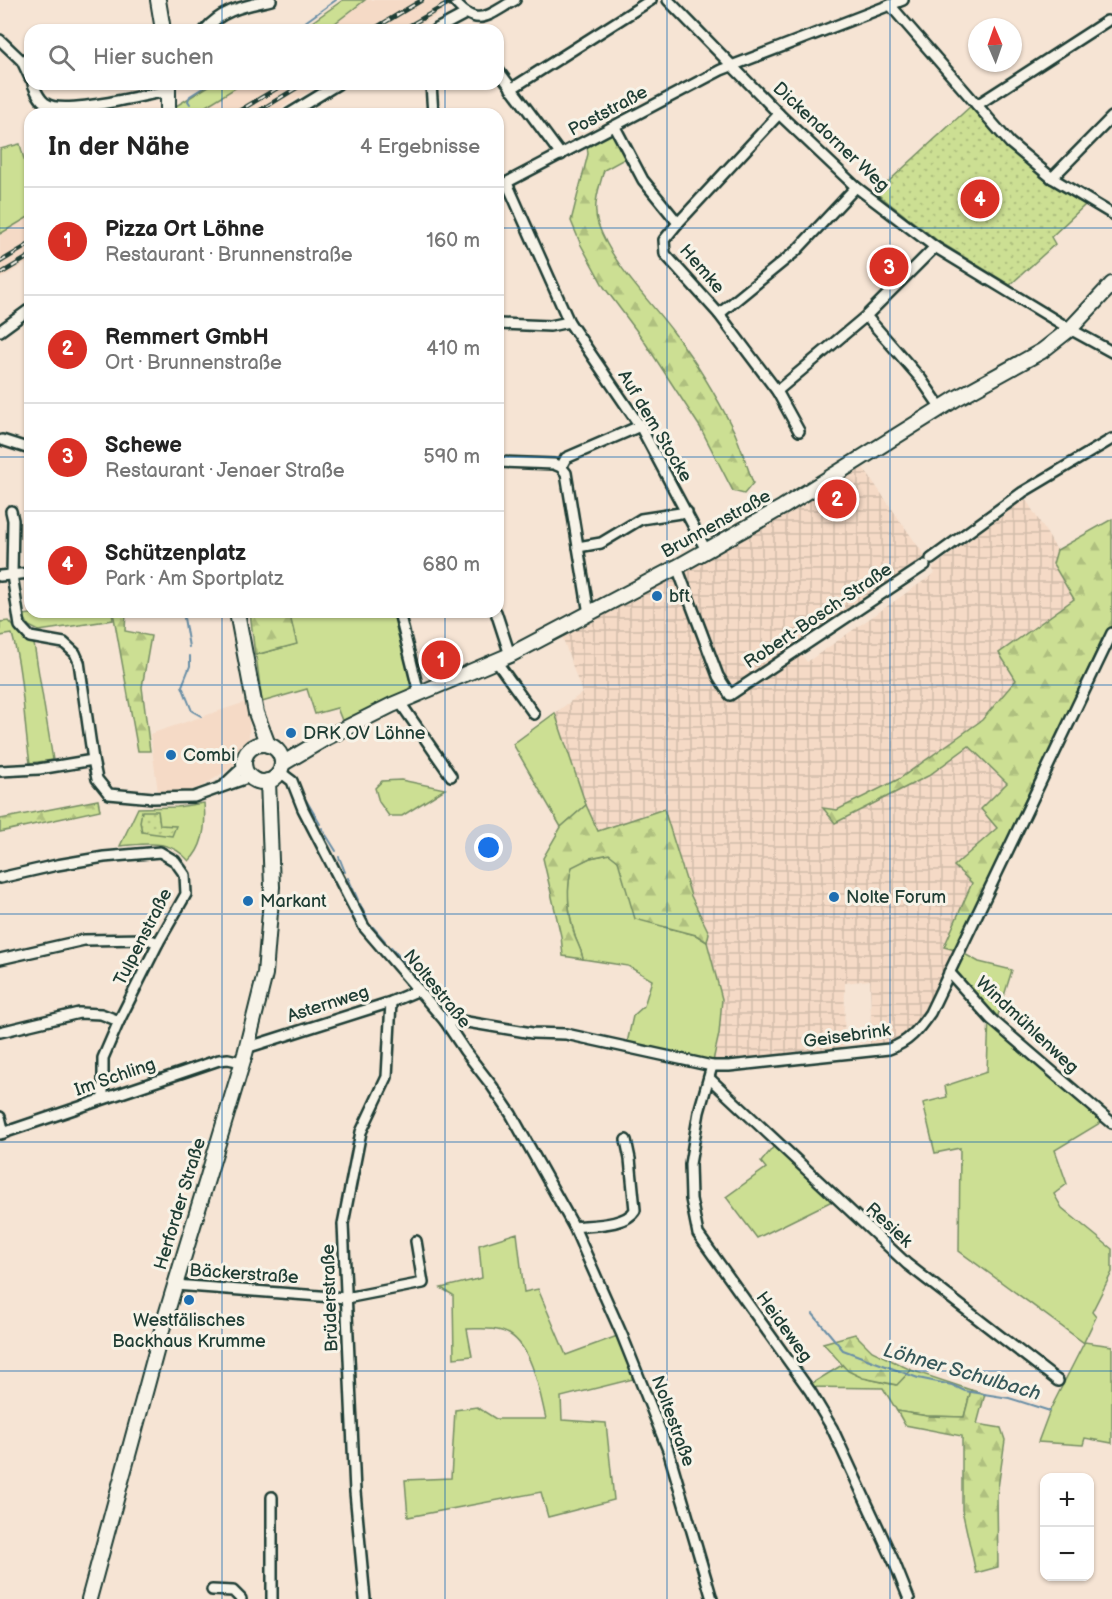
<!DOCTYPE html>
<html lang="de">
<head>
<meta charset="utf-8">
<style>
  :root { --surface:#fff; --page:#f2f2f2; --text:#222; --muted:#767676; --line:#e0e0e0; --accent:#d93025 }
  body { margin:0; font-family:"Balsamiq Sans",sans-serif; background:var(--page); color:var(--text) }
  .controls { position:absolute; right:18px; bottom:18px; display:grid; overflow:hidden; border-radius:12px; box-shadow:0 2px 4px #0004 }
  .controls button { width:54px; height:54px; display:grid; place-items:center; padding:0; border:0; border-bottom:2px solid var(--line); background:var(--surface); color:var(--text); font:30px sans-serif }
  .compass { position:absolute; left:968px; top:18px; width:54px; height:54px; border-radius:50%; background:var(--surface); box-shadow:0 2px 4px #0004; rotate:358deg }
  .you { position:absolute; left:489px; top:848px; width:21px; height:21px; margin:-15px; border:4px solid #fff; border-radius:50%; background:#1a73e8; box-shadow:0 0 0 9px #1a73e833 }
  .badge { display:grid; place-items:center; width:39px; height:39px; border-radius:50%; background:var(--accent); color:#fff; font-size:20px; font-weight:700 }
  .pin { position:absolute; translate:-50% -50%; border:3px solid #fff; box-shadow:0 2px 6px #0006 }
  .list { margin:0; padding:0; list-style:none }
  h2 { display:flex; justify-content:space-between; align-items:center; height:78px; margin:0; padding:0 24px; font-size:26px }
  h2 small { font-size:20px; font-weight:400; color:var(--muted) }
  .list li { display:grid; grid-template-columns:39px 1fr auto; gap:18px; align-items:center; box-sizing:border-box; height:108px; padding:0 24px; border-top:2px solid var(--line) }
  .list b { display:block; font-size:22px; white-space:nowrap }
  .list p { margin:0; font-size:20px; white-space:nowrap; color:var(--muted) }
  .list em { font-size:20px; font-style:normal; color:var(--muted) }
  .icon { flex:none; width:33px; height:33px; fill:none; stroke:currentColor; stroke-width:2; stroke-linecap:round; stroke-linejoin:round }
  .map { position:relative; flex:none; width:1112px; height:1599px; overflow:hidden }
  .search { position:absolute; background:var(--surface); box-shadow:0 2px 4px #0004; left:24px; top:24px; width:480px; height:66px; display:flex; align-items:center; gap:15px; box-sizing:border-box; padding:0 21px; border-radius:18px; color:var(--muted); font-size:22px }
  .panel { position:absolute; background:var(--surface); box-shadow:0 2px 4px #0004; left:24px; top:108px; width:480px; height:510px; border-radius:18px }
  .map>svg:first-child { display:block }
  .built { fill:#f5dac6 }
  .industrial { fill:url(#industrial-grid) }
  .grass { fill:#ccdf93; stroke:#768e64; stroke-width:1.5 }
  .forest { fill:url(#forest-firs); stroke:#768e64; stroke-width:1.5 }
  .park { fill:url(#park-dots); stroke:#768e64; stroke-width:1.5 }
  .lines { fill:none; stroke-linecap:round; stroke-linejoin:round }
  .stream { stroke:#688ea6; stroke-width:2 }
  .street-casing { stroke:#1f3d34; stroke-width:14 }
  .secondary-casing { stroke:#1f3d34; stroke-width:18 }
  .street { stroke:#f7f3e8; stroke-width:9 }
  .secondary { stroke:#f7f3e8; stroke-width:14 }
  .rail-casing { stroke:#1f3d34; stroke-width:4.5 }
  .rail { stroke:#f7f3e8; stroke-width:2; stroke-dasharray:7; stroke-linecap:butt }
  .grid { fill:none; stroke:#1f6fb2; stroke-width:1.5; stroke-opacity:0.55 }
  .poi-dot { fill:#1f6fb2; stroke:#f7f3e8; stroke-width:2 }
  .labels { text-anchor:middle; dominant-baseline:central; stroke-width:6; stroke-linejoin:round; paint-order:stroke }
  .street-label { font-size:18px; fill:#1f3d34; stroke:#f7f3e8 }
  .poi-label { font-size:18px; fill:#1f3d34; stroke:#f7f3e8; text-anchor:start }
  .water-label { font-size:20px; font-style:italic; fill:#37585a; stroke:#f7f3e8 }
</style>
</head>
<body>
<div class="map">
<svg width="1112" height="1599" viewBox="0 0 1112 1599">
  <defs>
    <pattern id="industrial-grid" width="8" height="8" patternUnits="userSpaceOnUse" patternTransform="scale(1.5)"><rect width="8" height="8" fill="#f5dac6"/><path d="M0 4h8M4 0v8" fill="none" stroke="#d2bcab"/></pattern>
    <pattern id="forest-firs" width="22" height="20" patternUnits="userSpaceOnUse" patternTransform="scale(1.5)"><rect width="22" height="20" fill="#ccdf93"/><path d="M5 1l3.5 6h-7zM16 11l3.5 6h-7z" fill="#afc07f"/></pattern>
    <pattern id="park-dots" width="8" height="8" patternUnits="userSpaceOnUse" patternTransform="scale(1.5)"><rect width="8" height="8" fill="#ccdf93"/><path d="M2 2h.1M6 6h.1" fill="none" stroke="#afc07f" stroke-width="1.8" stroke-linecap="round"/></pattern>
  </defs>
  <rect width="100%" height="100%" fill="#f6e4d4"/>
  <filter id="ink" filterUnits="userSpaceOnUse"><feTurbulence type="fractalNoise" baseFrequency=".0167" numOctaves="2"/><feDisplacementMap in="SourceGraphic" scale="12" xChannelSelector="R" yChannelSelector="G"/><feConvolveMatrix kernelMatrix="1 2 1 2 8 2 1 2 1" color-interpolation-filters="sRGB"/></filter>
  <g filter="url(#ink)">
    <g class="built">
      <polygon points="365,0 463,0 412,30 326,30"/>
      <polygon points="242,84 322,84 271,114 193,114"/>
      <polygon points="30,216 30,261 0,279 0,234"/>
      <polygon points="246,702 249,719 249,737 241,748 235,765 203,786 187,792 158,792 150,734"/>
    </g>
    <polygon class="industrial" points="862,466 927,559 796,647 807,662 935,573 932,568 1025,498 1057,550 1053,564 1074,599 999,653 1016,680 982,720 899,779 837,810 823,808 836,823 928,776 969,746 1007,784 997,828 944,947 959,951 928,1012 900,1044 888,1043 870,1045 871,1013 870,980 845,983 844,1050 738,1062 713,1061 719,1034 722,999 707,942 709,933 691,896 663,809 598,831 586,805 555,713 582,693 561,633 759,529"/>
    <g class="grass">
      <polygon points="343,0 365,0 326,30 301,30"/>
      <polygon points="212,84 242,84 193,114 176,114 176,106"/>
      <polygon points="20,144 30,182 30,216 0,234 0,149"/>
      <polygon points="45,612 112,612 113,620 39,631 29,626 23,615"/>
      <polygon points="289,612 394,612 411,685 408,690 343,723 337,708 315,714 307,689 262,702 256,655 296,644"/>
      <path d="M9,621L23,638L34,644L53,760L30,763C23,720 24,676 12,634L0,636V622Z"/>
      <polygon points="555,713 586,805 561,827 513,744"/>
      <polygon points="401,780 445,789 402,816 389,816 379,802 375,788 382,781"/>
      <path d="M204,803C206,823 205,846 189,861C169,838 147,844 120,846L138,808L177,807Z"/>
      <path d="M610,854L618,861L664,927L696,935L707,942L722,999L719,1034L713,1061L627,1043L633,1016L644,1006L652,980L628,966L583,959C581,947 576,943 574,933C568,912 566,887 572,866L590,858Z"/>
      <polygon points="959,951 979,962 1012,970 995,1025 1105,1120 1055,1150 1067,1184 1054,1194 1062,1208 1112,1249 1112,1272 1092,1312 1096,1317 1084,1342 1112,1346 1112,1443 1085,1438 1083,1445 1038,1442 1050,1410 1084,1343 959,1251 960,1148 935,1153 923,1103 947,1097 945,1086 987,1072 989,1014 949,974"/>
      <polygon points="775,1145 834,1200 757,1238 726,1197 766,1168 761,1162"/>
      <path d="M517,1233L524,1292L538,1289L566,1355L620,1335L637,1378L561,1397L562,1420L606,1423L614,1500L548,1517L541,1492L408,1517L405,1480L451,1478L455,1410L477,1407L496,1419H546C540,1394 533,1348 509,1334C497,1327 481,1329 467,1329L472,1356L454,1358L453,1295L441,1288L482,1278L479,1245Z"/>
      <path d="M842,1365C856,1379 877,1381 896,1385L911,1370L971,1390L964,1417L927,1416L897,1411L883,1388L806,1387Z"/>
    </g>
    <g class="forest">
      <path d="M614,131L628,157L604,170C599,188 592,206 598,224C613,266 648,298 674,333C697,363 717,397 734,431C741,447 747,466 753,483L744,494L733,491L700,427L642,338L604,287L581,245L571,221L588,154L587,146Z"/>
      <polygon points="1112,519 1112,626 1101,641 959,951 944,947 972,883 954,866 997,828 981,809 1007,783 969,746 928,776 835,823 823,808 837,810 899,779 982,720 1016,680 999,653 1074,599 1053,564 1057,550"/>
      <polygon points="113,612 126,612 125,631 151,636 142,687 150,751 138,751"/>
      <polygon points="250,612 289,612 297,644 255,655"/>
      <polygon points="98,800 100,810 0,832 0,819"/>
      <path d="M586,805L598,831L664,809L691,896L709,933L707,942L696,935L635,919L618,861L609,854L590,858L572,867C566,887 568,912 574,933C576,943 581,946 583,959L563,956L561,936L543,858L561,827Z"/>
      <polygon points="855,1334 872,1351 911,1370 897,1385 863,1378 848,1371 823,1343"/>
      <polygon points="971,1390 985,1394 977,1424 1001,1428 1005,1440 997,1495 998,1567 976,1573 962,1510 962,1436 905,1425 897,1411 927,1416 964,1417"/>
    </g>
    <g class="park">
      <polygon points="973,104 1050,181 1086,204 1051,237 1055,244 1010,285 938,241 876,193"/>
      <polygon points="142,811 158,811 160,825 176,826 172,836 142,832 140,822"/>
    </g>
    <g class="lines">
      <g class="stream">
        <polyline points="294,30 336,0"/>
        <polyline points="190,104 188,101 190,96 209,84"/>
        <polyline points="183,612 189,647"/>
        <polyline points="190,656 190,666 182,686 192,711 201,716"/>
        <polyline points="306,800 320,824"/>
        <polyline points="322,828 325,833"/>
        <polyline points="326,835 336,851"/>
        <polyline points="339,857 345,872"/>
        <polyline points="348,878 358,900"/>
        <polyline points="360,904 368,921"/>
        <polyline points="372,926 385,941"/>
        <polyline points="391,947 408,967"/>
        <polyline points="415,975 432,995"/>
        <polyline points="813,1314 843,1350 918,1378 952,1385 965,1391 1009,1398 1050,1411"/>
      </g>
      <defs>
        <g id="street">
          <path d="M453,0C477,30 488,15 515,0"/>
          <polyline points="668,0 779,114 856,187 935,247 1070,329 1112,352"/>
          <polyline points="890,5 1010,143 1052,178 1112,214"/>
          <path d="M205,30C222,9 246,6 271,0"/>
          <polyline points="435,30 465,14"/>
          <polyline points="0,40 22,61 30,78"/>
          <polyline points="498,70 561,155"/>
          <path d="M33,84C36,91 39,99 45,103C62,117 145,94 169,91"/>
          <polyline points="431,84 433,114"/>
          <polyline points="511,89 651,0"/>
          <polyline points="977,105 1107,21"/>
          <polyline points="289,114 338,84"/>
          <polyline points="779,114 678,223 664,240 665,254 719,314 777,391 799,431"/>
          <polyline points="615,127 643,180 678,223"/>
          <polyline points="1052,178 1112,117"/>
          <polyline points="507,183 569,322 640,426 706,550"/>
          <polyline points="498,187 721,70 903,0"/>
          <polyline points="719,314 796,251 856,187"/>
          <polyline points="866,316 921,379 941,408"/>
          <polyline points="498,324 550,326 569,322"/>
          <polyline points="0,331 30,309"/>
          <polyline points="777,391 866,316 935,247"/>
          <polyline points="2,440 30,449"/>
          <polyline points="498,462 554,464 561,467 566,473 589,614"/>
          <polyline points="561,467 566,458 640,426"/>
          <polyline points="11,511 13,520 12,575 20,626 30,637 64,643 75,653 79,662 93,760"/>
          <polyline points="578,547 601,543 641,519 687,512"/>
          <polyline points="931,559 1023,492 1112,439"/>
          <polyline points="677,567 718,676 730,695 925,565"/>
          <polyline points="0,576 30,573"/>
          <polyline points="399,612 419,693"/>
          <polyline points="496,612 510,655"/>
          <polyline points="496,661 534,714"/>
          <polyline points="399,701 451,776"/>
          <polyline points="0,771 39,769 93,760 97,779 109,794 153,798 194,797 250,777"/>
          <polyline points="278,775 284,775 292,781 303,809 364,927 445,1021 465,1051 492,1086 511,1114 574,1227 622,1335 668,1450 712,1599"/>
          <polyline points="226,783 244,766"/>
          <polyline points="0,878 57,865 104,857 160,852 175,861 185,875 186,894 158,943 119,1021 103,1058 103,1098"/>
          <polyline points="0,959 84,940 148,939 158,943"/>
          <polyline points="949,972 991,1019 1112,1123"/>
          <path d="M445,1021H461L532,1033L566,1034L712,1066H729L889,1049C909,1042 918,1030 930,1013L1112,633"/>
          <polyline points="0,1032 79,1013 101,1014 119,1021"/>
          <polyline points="246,1048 391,1002 419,990"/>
          <polyline points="712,1066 699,1112 690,1164 691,1199 698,1234 810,1391 832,1428 895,1564 909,1599"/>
          <polyline points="709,1078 907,1264 1058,1381"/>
          <polyline points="0,1117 4,1133"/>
          <polyline points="0,1134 219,1060 228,1059 242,1062"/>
          <path d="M574,1227C591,1225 626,1226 635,1210L630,1159L626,1140"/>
          <polyline points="175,1285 346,1298 423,1283 416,1241"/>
          <polyline points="272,1497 272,1599"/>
          <polyline points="212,1590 233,1591 241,1599"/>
          <polyline points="365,1599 355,1492 343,1224 361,1132 387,1077 391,1002"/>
        </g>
        <g id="secondary">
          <polyline points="158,0 163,30"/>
          <polyline points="168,114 168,84"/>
          <polyline points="237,612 256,713 268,745"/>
          <circle cx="263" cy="763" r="19"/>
          <polyline points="282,764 326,738 392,705 510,655 677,567 783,507 957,398 1042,351 1070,329 1112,284"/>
          <polyline points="89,1599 166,1315 245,1054 265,974 272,887 268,781"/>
        </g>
      </defs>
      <use href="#street" class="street-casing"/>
      <use href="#secondary" class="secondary-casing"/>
      <use href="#street" class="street"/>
      <use href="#secondary" class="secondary"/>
      <defs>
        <g id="rail">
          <polyline points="372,30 422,0"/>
          <polyline points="402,30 454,0"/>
          <polyline points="234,114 284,84"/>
          <polyline points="254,114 303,84"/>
          <polyline points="0,262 30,244"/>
          <polyline points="0,274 30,256"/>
        </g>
      </defs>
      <use href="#rail" class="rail-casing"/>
      <use href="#rail" class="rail"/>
    </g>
  </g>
  <path class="grid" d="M222,0V30M445,0V30M667,0V1599M890,0V1599M222,84V114M445,84V114M0,228H30M498,228H1112M0,457H30M498,457H1112M222,612V1599M445,612V1599M0,685H1112M0,914H1112M0,1142H1112M0,1371H1112"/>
  <g class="poi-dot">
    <circle cx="657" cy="596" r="6"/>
    <circle cx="291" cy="733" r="6"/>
    <circle cx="171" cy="755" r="6"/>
    <circle cx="834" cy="897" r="6"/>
    <circle cx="248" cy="901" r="6"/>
    <circle cx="189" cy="1300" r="6"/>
  </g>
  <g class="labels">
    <g class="street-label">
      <text transform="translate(608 111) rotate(-28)">Poststraße</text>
      <text transform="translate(831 137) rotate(43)">Dickendorner Weg</text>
      <text transform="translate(702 269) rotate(49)">Hemke</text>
      <text transform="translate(655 426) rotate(59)">Auf dem Stocke</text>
      <text transform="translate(716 524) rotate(-29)">Brunnenstraße</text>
      <text transform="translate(818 616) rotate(-34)">Robert-Bosch-Straße</text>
      <text transform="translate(143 937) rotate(-63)">Tulpenstraße</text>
      <text transform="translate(437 989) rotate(51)">Noltestraße</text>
      <text transform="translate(328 1004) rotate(-18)">Asternweg</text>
      <text transform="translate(1027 1025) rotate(43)">Windmühlenweg</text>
      <text transform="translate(847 1036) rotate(-8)">Geisebrink</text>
      <text transform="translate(115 1077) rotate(-19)">Im Schling</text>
      <text transform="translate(180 1204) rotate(-73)">Herforder Straße</text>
      <text transform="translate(889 1225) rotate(43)">Resiek</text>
      <text transform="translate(244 1274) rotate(4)">Bäckerstraße</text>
      <text transform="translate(330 1298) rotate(-92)">Brüderstraße</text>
      <text transform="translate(784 1327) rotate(54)">Heideweg</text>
      <text transform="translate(673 1421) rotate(70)">Noltestraße</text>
    </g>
    <g class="poi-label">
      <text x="669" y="596">bft</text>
      <text x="303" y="733">DRK OV Löhne</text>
      <text x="183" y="755">Combi</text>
      <text x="846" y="897">Nolte Forum</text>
      <text x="260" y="901">Markant</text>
      <text x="189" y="1320" text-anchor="middle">Westfälisches<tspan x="189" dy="21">Backhaus Krumme</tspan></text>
    </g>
    <g class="water-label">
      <text transform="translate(962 1372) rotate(16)">Löhner Schulbach</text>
    </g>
  </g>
</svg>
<div class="controls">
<button>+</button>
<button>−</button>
</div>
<svg class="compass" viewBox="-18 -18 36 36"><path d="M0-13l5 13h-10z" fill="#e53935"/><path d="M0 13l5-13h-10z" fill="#767676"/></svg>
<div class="you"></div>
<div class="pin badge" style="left:441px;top:660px">1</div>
<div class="pin badge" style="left:837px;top:499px">2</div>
<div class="pin badge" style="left:889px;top:267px">3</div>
<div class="pin badge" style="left:980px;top:199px">4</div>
<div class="search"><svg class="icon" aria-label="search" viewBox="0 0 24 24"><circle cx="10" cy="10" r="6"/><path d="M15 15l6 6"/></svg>Hier suchen</div>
<section class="panel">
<h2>In der Nähe<small>4 Ergebnisse</small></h2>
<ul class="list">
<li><span class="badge">1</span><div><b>Pizza Ort Löhne</b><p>Restaurant · Brunnenstraße</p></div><em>160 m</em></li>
<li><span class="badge">2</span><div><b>Remmert GmbH</b><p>Ort · Brunnenstraße</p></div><em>410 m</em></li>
<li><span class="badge">3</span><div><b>Schewe</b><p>Restaurant · Jenaer Straße</p></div><em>590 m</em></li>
<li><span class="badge">4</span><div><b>Schützenplatz</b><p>Park · Am Sportplatz</p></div><em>680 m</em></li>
</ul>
</section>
</div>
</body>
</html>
